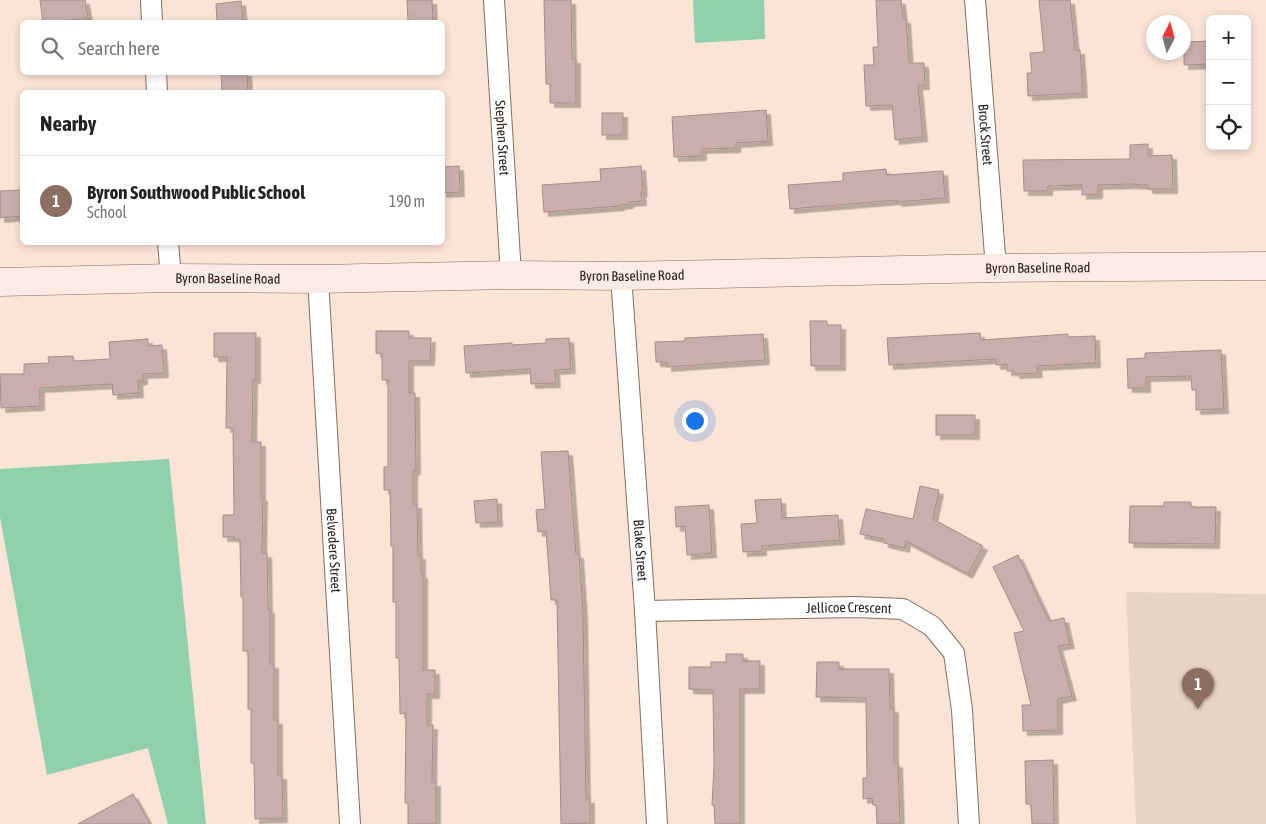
<!DOCTYPE html>
<html lang="en">
<head>
<meta charset="utf-8">
<style>
  :root { --surface:#fff; --page:#f6f6f6; --text:#222; --muted:#767676; --line:#e0e0e0; --accent:#2b7645 }
  body { margin:0; font-family:"Asap Condensed",sans-serif; background:var(--page); color:var(--text) }
  .controls { position:absolute; right:15px; top:15px; display:grid; overflow:hidden; border-radius:8px; box-shadow:0 2px 8px #0003 }
  .controls button { width:45px; height:45px; display:grid; place-items:center; padding:0; border:0; border-bottom:1px solid var(--line); background:var(--surface); color:var(--text); font:25px sans-serif }
  .compass { position:absolute; left:1146px; top:15px; width:45px; height:45px; border-radius:50%; background:var(--surface); box-shadow:0 2px 8px #0003; rotate:6deg }
  .you { position:absolute; left:694px; top:420px; width:18px; height:18px; margin:-12px; border:4px solid #fff; border-radius:50%; background:#1a73e8; box-shadow:0 0 0 8px #1a73e833 }
  .badge { display:grid; place-items:center; width:32px; height:32px; border-radius:50%; background:var(--accent); color:#fff; font-size:16px; font-weight:700 }
  .pin { position:absolute; translate:-50% -41px; filter:drop-shadow(0 1px 2px #0008) }
  .pin::after { content:''; position:absolute; top:26px; width:18px; height:15px; background:inherit; clip-path:polygon(0 0,100% 0,50% 100%) }
  .list { margin:0; padding:0; list-style:none }
  h2 { display:flex; justify-content:space-between; align-items:center; height:65px; margin:0; padding:0 20px; font-size:21px }
  h2 small { font-size:16px; font-weight:400; color:var(--muted) }
  .list li { display:grid; grid-template-columns:32px 1fr auto; gap:15px; align-items:center; box-sizing:border-box; height:90px; padding:0 20px; border-top:1px solid var(--line) }
  .list b { display:block; font-size:19px; white-space:nowrap }
  .list p { margin:0; font-size:16px; white-space:nowrap; color:var(--muted) }
  .list em { font-size:16px; font-style:normal; color:var(--muted) }
  .icon { flex:none; width:28px; height:28px; fill:none; stroke:currentColor; stroke-width:2; stroke-linecap:round; stroke-linejoin:round }
  .map { position:relative; flex:none; width:1266px; height:824px; overflow:hidden }
  .search { position:absolute; background:var(--surface); box-shadow:0 2px 8px #0003; left:20px; top:20px; width:425px; height:55px; display:flex; align-items:center; gap:12px; box-sizing:border-box; padding:0 18px; border-radius:8px; color:var(--muted); font-size:19px }
  .panel { position:absolute; background:var(--surface); box-shadow:0 2px 8px #0003; left:20px; top:90px; width:425px; height:155px; border-radius:8px }
  .map>svg:first-child { display:block }
  .education { fill:#e8d4c6 }
  .green { fill:#90d0ac }
  .building { fill:#c9afac; stroke:#a78d8a; filter:url(#shadow) }
  .lines { fill:none; stroke-linecap:round; stroke-linejoin:round }
  .minor-casing { stroke:#826f62; stroke-width:22 }
  .secondary-casing { stroke:#826f62; stroke-width:29 }
  .minor { stroke:#fff; stroke-width:20 }
  .secondary { stroke:#fceae5; stroke-width:28 }
  .labels { text-anchor:middle; dominant-baseline:central; stroke-width:5; stroke-linejoin:round; paint-order:stroke }
  .street-label { font-size:14px; fill:#2b231e; stroke:#fae4d6 }
</style>
</head>
<body>
<div class="map">
<svg width="1266" height="824" viewBox="0 0 1266 824">
  <defs>
    <filter id="shadow"><feDropShadow dx="4.5" dy="4.5" stdDeviation="0" flood-color="#0004"/></filter>
  </defs>
  <rect width="100%" height="100%" fill="#fae4d6"/>
  <polygon class="education" points="1126,592 1266,594 1266,824 1136,824"/>
  <g class="green">
    <polygon points="693,0 764,0 765,39 695,43"/>
    <polygon points="169,459 206,824 168,824 148,748 47,775 0,517 0,469"/>
  </g>
  <g class="building">
    <polygon points="40,0 85,0 88,18 56,22 43,22"/>
    <polygon points="407,0 432,0 433,22 408,22"/>
    <polygon points="544,0 571,0 572,59 576,59 576,103 550,103 550,84 546,84"/>
    <polygon points="876,0 901,0 903,19 906,19 909,63 924,63 925,85 918,85 923,137 895,140 892,105 866,106 864,65 874,65 873,47 878,47"/>
    <polygon points="1039,0 1070,0 1075,50 1080,50 1083,93 1028,96 1027,73 1032,73 1030,53 1044,52"/>
    <polygon points="241,1 243,22 217,22 216,4"/>
    <polygon points="1210,41 1210,64 1184,65 1184,42"/>
    <polygon points="221,72 247,72 248,92 222,92"/>
    <polygon points="766,110 768,141 736,143 736,148 702,149 702,156 674,157 672,117"/>
    <rect x="602" y="113" width="21" height="22"/>
    <polygon points="1148,144 1148,156 1172,155 1173,189 1148,189 1148,185 1131,184 1098,185 1098,194 1082,195 1082,185 1048,186 1048,191 1024,191 1023,160 1130,159 1130,145"/>
    <polygon points="459,166 460,192 442,193 442,167"/>
    <polygon points="641,166 643,192 641,192 642,201 629,202 629,204 620,205 620,206 544,212 542,185 601,181 600,169"/>
    <polygon points="886,169 887,175 943,171 945,198 897,202 897,200 790,209 788,185 843,181 843,173"/>
    <polygon points="22,190 22,216 0,218 0,191"/>
    <polygon points="810,321 827,321 827,325 841,325 841,366 811,366"/>
    <polygon points="376,331 409,331 409,338 431,338 430,361 409,361 409,393 415,393 416,470 413,471 413,504 417,504 418,555 421,555 421,574 423,574 423,670 435,670 435,694 427,694 427,725 433,725 432,782 436,782 436,824 408,824 408,803 405,803 406,713 400,714 399,658 396,658 396,602 393,602 393,546 391,546 390,490 384,490 384,467 388,467 388,380 382,380 382,354 376,353"/>
    <polygon points="214,333 256,333 256,379 253,379 252,442 261,442 261,497 263,497 262,553 267,553 268,609 270,609 270,664 274,664 274,720 278,720 278,775 282,775 283,818 255,819 254,763 251,763 251,709 248,709 248,651 243,651 243,597 241,597 240,540 235,540 235,537 223,537 223,515 234,515 233,428 226,428 227,357 214,357"/>
    <polygon points="980,333 981,340 1068,334 1068,337 1095,336 1096,363 1037,366 1038,373 1015,374 1015,371 1007,371 1007,364 996,365 996,359 889,365 887,338"/>
    <polygon points="763,334 765,360 667,367 667,362 656,362 655,342 685,341 685,338"/>
    <polygon points="569,338 571,369 555,370 556,383 531,384 530,369 466,373 464,346 512,343 512,345 546,343 546,339"/>
    <polygon points="148,339 148,346 162,345 164,373 143,374 143,380 138,381 139,393 113,395 112,384 40,388 40,406 1,408 0,374 24,374 24,364 49,363 48,357 73,356 74,361 110,359 109,342"/>
    <polygon points="1221,350 1224,409 1196,410 1196,390 1192,390 1191,376 1146,377 1146,388 1128,388 1127,359 1145,358 1145,353"/>
    <rect x="936" y="415" width="39" height="20"/>
    <polygon points="568,451 576,554 579,554 583,613 586,799 590,799 590,823 561,824 557,600 551,600 546,531 538,532 536,510 545,509 541,452"/>
    <polygon points="920,486 939,490 933,519 983,546 968,574 906,541 905,548 884,543 884,539 860,534 866,509 913,519"/>
    <polygon points="497,499 498,522 476,523 474,501"/>
    <polygon points="781,499 782,518 838,515 840,540 762,546 762,551 743,552 741,524 757,523 755,500"/>
    <polygon points="1164,502 1191,502 1191,507 1216,507 1215,544 1129,543 1130,506 1164,506"/>
    <polygon points="709,505 712,553 687,555 685,526 676,527 675,507"/>
    <polygon points="1018,555 1049,621 1064,618 1070,644 1058,646 1072,696 1058,699 1058,730 1023,731 1022,705 1031,705 1014,633 1024,631 993,567"/>
    <polygon points="726,654 743,654 743,661 760,661 760,689 740,689 740,824 715,824 714,805 712,805 714,767 713,690 689,689 689,667 711,667 711,662 726,662"/>
    <polygon points="817,662 839,662 839,669 889,669 890,708 894,708 894,763 898,763 900,824 877,824 876,805 873,805 872,798 863,799 863,778 867,778 866,698 816,697"/>
    <polygon points="1053,760 1054,824 1032,824 1031,804 1026,804 1025,761"/>
    <polygon points="133,794 150,824 78,824"/>
  </g>
  <g class="lines">
    <defs>
      <g id="minor">
        <polyline points="151,0 152,22"/>
        <path id="s1" d="M494,0L511,275"/>
        <path id="s2" d="M975,0L996,268"/>
        <polyline points="156,72 157,92"/>
        <polyline points="168,242 171,278"/>
        <path id="s3" d="M621,276L645,611L657,824"/>
        <path id="s4" d="M318,279L350,824"/>
        <path id="s5" d="M645,611L855,607L903,609L932,626L954,653L962,710L969,824"/>
      </g>
      <g id="secondary">
        <path id="s6" d="M0,282L171,278L318,279L511,275L621,276L996,268L1266,266"/>
      </g>
    </defs>
    <use href="#minor" class="minor-casing"/>
    <use href="#secondary" class="secondary-casing"/>
    <use href="#minor" class="minor"/>
    <use href="#secondary" class="secondary"/>
  </g>
  <g class="labels">
    <g class="street-label">
      <text stroke="none"><textPath href="#s2" startOffset="135">Brock Street</textPath></text>
      <text stroke="none"><textPath href="#s1" startOffset="138">Stephen Street</textPath></text>
      <text stroke="none"><textPath href="#s6" startOffset="1038">Byron Baseline Road</textPath></text>
      <text stroke="none"><textPath href="#s6" startOffset="632">Byron Baseline Road</textPath></text>
      <text stroke="none"><textPath href="#s6" startOffset="228">Byron Baseline Road</textPath></text>
      <text stroke="none"><textPath href="#s3" startOffset="275">Blake Street</textPath></text>
      <text stroke="none"><textPath href="#s4" startOffset="272">Belvedere Street</textPath></text>
      <text stroke="none"><textPath href="#s5" startOffset="204">Jellicoe Crescent</textPath></text>
    </g>
  </g>
</svg>
<div class="controls">
<button>+</button>
<button>−</button>
<button><svg class="icon" aria-label="locate" viewBox="0 0 24 24"><circle cx="12" cy="12" r="6"/><path d="M12 2v4M12 18v4M2 12h4M18 12h4"/></svg></button>
</div>
<svg class="compass" viewBox="-18 -18 36 36"><path d="M0-13l5 13h-10z" fill="#e53935"/><path d="M0 13l5-13h-10z" fill="#767676"/></svg>
<div class="you"></div>
<div class="pin badge" style="left:1198px;top:709px;background:#8d6e63">1</div>
<div class="search"><svg class="icon" aria-label="search" viewBox="0 0 24 24"><circle cx="10" cy="10" r="6"/><path d="M15 15l6 6"/></svg>Search here</div>
<section class="panel">
<h2>Nearby<small></small></h2>
<ul class="list">
<li><span class="badge" style="background:#8d6e63">1</span><div><b>Byron Southwood Public School</b><p>School</p></div><em>190 m</em></li>
</ul>
</section>
</div>
</body>
</html>
